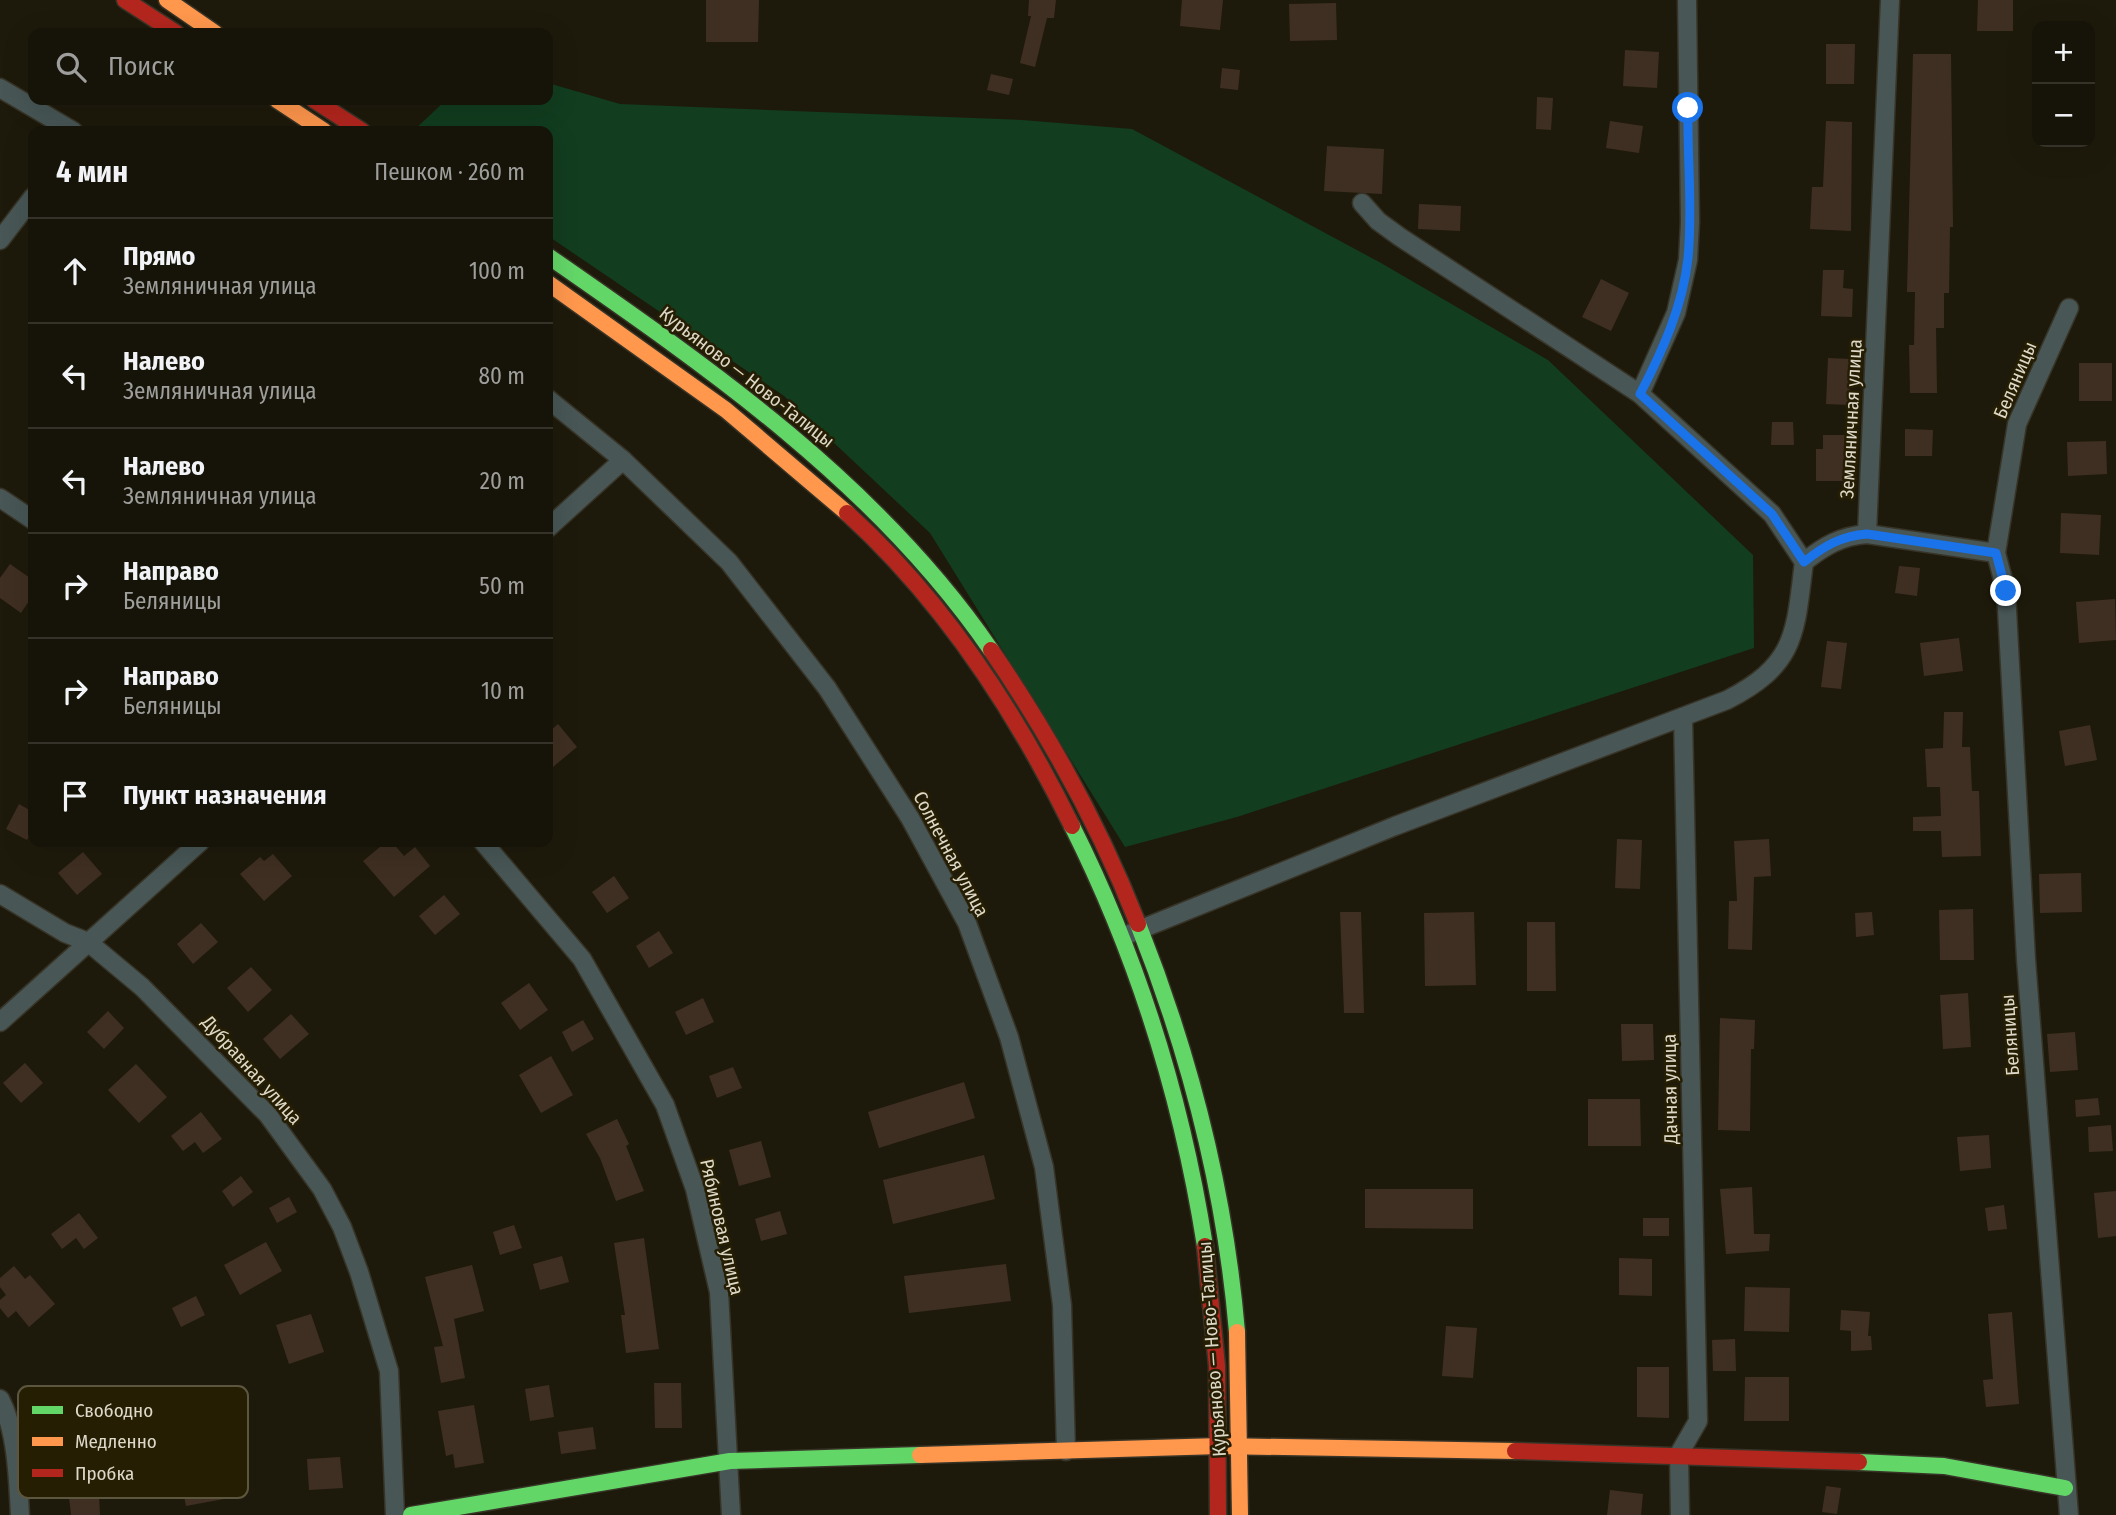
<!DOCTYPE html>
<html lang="ru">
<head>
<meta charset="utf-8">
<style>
  :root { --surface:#161408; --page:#1f1d12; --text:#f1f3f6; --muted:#9e9e9c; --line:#353329 }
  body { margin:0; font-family:"Fira Sans Condensed",sans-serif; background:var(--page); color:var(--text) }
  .controls { position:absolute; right:21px; top:21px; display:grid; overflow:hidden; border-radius:14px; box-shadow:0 7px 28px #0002 }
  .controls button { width:63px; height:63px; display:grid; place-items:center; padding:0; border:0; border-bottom:2px solid var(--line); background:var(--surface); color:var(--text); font:35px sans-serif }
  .stop { position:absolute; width:21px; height:21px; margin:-16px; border:5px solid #1a73e8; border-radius:50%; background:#fff }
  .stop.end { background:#1a73e8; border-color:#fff; box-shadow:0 2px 7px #0008 }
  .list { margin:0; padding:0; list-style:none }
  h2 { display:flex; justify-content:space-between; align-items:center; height:91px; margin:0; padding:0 28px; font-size:30px }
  h2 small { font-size:23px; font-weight:400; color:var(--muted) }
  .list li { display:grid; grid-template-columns:46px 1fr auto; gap:21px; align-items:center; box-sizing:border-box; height:105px; padding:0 28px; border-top:2px solid var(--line) }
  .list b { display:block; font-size:26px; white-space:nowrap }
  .list p { margin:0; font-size:23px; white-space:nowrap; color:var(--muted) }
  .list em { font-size:23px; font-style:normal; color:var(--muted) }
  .icon { flex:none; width:38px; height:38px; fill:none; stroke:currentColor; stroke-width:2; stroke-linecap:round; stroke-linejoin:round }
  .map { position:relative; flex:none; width:2116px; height:1515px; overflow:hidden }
  .search { position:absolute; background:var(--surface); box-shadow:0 7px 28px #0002; left:28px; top:28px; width:525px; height:77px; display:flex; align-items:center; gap:18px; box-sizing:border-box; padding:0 24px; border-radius:14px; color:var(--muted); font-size:26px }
  .panel { position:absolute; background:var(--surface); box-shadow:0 7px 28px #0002; left:28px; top:126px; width:525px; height:721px; border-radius:14px }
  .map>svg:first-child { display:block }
  .green { fill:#123d1f }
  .building { fill:#3f2f22 }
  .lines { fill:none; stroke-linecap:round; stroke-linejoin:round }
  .street-casing { stroke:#373427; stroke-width:21 }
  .fast-casing { stroke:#373427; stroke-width:19 }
  .slow-casing { stroke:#373427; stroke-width:19 }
  .jam-casing { stroke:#373427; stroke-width:19 }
  .street { stroke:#485656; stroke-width:18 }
  .fast { stroke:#63d668; stroke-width:16 }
  .slow { stroke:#ff974d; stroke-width:16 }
  .jam { stroke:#b3261e; stroke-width:16 }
  .route { stroke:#1a73e8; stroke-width:9 }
  .labels { text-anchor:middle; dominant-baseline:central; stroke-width:5; stroke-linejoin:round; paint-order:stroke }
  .street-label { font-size:19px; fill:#ddd8c8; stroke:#261e03 }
  .key { fill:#261e03; stroke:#5d563e; stroke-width:2 }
  .key-label { font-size:19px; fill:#ddd8c8 }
</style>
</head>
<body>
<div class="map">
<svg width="2116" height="1515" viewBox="0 0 2116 1515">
  <rect width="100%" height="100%" fill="#1e1a0b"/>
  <polygon class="green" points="548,83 620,104 1022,120 1132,129 1381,263 1548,360 1753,555 1754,648 1237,817 1125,847 930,533 784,396 548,236 548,131 413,131 446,100 548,100"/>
  <g class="building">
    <polygon points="706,0 759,0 758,42 706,42"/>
    <polygon points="1029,0 1056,0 1054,18 1047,18 1035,67 1020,63 1031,16 1028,16"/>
    <polygon points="1182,0 1223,0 1220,30 1180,26"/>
    <polygon points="1978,0 2013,0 2013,31 1977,31"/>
    <polygon points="1336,3 1337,40 1290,41 1289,4"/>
    <polygon points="1826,44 1855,44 1854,84 1826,84"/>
    <polygon points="1625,50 1659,52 1657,88 1623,86"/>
    <polygon points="1913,54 1951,54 1953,227 1950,227 1949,293 1944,293 1944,328 1936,328 1937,393 1910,393 1909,345 1914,345 1915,292 1907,292"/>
    <polygon points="1222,68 1240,70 1238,90 1220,88"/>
    <polygon points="991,74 1013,79 1009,95 987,90"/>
    <polygon points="1537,97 1553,98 1551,130 1536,129"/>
    <polygon points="1610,121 1643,126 1639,153 1606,148"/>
    <polygon points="1826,121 1852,122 1851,231 1810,229 1812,187 1823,187"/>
    <polygon points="1327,146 1384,149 1382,194 1324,191"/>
    <polygon points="1419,204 1461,206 1460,231 1418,229"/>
    <polygon points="1823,270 1844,270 1843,288 1853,289 1852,317 1821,316"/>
    <polygon points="1601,279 1629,293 1611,331 1582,317"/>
    <polygon points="1828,358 1851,359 1849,405 1826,404"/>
    <rect x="2079" y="363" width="33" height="38"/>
    <polygon points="1772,422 1793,422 1794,445 1771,445"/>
    <polygon points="1905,429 1933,430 1932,456 1905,456"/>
    <polygon points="1823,435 1845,435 1844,481 1816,481 1816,449 1823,449"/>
    <polygon points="2106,441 2107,474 2068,476 2067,442"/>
    <polygon points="2061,513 2101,515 2099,555 2060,553"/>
    <polygon points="10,564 33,580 33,595 21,613 0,598 0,578"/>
    <polygon points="1899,566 1920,568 1917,596 1895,593"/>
    <polygon points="2115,599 2116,640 2079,643 2076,602"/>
    <polygon points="1959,638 1963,671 1924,676 1920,643"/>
    <polygon points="1827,641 1847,643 1841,689 1821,687"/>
    <polygon points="1944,712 1963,712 1962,747 1970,747 1972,791 1979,791 1981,856 1942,857 1941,831 1913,831 1913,817 1941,816 1940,787 1927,787 1925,749 1943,748"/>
    <polygon points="558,724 577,747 548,771 548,733"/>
    <polygon points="2090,725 2097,760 2065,766 2059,731"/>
    <polygon points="19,804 33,812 33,829 27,840 6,829"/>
    <polygon points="1617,839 1642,840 1640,889 1615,888"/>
    <polygon points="1769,839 1771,876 1754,877 1752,950 1728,949 1729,901 1737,901 1734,841"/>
    <polygon points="386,842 392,842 404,856 415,847 430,866 394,897 363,861"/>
    <polygon points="83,852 102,874 77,895 58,873"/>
    <polygon points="273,854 292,876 264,901 240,874 260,857 264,861"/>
    <polygon points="2081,873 2082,912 2040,913 2039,874"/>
    <polygon points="614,876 629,898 607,913 592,892"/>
    <polygon points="444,895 460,914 435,935 419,916"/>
    <polygon points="1973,909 1974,960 1940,960 1939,910"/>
    <polygon points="1340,912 1361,912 1364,1013 1344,1013"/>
    <polygon points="1474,912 1476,985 1425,986 1424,913"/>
    <polygon points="1872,912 1874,935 1856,937 1855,913"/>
    <polygon points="1527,922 1555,922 1556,991 1527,991"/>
    <polygon points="201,923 218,942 193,964 177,944"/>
    <polygon points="659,931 673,953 649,968 636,946"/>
    <polygon points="251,967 272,990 248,1012 227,988"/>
    <polygon points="529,983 548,1010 520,1030 501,1003"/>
    <polygon points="1968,993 1971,1047 1943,1049 1940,995"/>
    <polygon points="703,998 714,1022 686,1035 675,1012"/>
    <polygon points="108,1011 124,1028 104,1049 87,1032"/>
    <polygon points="291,1014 309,1034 280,1059 263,1039"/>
    <polygon points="1720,1018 1755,1020 1754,1049 1751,1049 1750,1131 1718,1130"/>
    <polygon points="583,1020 594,1039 572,1052 562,1032"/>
    <polygon points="1621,1024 1653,1024 1654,1060 1622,1061"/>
    <polygon points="2075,1032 2078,1070 2050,1072 2047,1034"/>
    <polygon points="551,1056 573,1095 541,1113 519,1075"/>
    <polygon points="25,1063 43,1083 21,1103 3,1083"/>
    <polygon points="136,1064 167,1097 139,1123 108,1090"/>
    <polygon points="733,1067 742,1088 717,1098 709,1076"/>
    <polygon points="964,1082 975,1118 879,1148 868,1112"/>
    <polygon points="2098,1098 2100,1115 2076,1117 2075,1100"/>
    <polygon points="1588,1099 1640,1099 1641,1146 1588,1146"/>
    <polygon points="201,1112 222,1139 203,1153 195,1142 183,1151 171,1136"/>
    <polygon points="617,1119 629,1144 626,1146 644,1191 616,1201 600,1158 586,1134"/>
    <polygon points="2111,1125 2113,1151 2089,1152 2088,1127"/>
    <polygon points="1989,1135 1991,1168 1960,1171 1957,1137"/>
    <polygon points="761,1141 771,1177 739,1186 729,1150"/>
    <polygon points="984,1155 995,1199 893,1224 883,1180"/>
    <polygon points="241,1176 253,1192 233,1207 222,1191"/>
    <polygon points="1752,1187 1754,1234 1770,1234 1769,1251 1726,1254 1720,1189"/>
    <polygon points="1365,1189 1473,1189 1473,1229 1365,1228"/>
    <polygon points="2116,1191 2116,1236 2098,1238 2094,1193"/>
    <polygon points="289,1197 297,1212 277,1223 269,1208"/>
    <polygon points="2004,1205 2007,1229 1988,1231 1985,1208"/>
    <polygon points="780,1211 787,1234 761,1241 755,1219"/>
    <polygon points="79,1213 98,1238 84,1249 76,1238 62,1249 51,1234"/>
    <rect x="1643" y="1218" width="26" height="18"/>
    <polygon points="514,1225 522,1248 500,1255 493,1232"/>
    <polygon points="644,1238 659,1349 626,1353 621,1315 625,1315 614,1243"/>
    <polygon points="266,1242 282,1271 240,1295 224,1265"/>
    <polygon points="562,1256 569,1282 540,1290 533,1264"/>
    <polygon points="1619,1258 1652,1259 1652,1296 1619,1295"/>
    <polygon points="1006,1264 1011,1301 909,1313 904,1276"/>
    <polygon points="472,1265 484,1311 454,1319 465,1378 441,1383 434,1347 443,1346 425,1277"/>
    <polygon points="14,1266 25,1279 30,1275 55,1304 29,1327 16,1311 8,1318 0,1308 0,1300 6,1295 0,1287 0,1278"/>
    <polygon points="1745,1287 1790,1288 1789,1332 1744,1331"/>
    <polygon points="196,1296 205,1315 181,1327 172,1308"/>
    <polygon points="1841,1310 1870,1312 1868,1336 1871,1336 1872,1350 1851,1351 1851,1331 1840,1330"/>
    <polygon points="2012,1312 2019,1404 1986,1407 1983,1380 1993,1379 1988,1314"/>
    <polygon points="311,1314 324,1352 289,1364 276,1325"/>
    <polygon points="1446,1326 1477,1328 1473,1378 1442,1376"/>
    <polygon points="1735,1339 1736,1371 1713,1371 1712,1340"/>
    <polygon points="1637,1367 1669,1367 1669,1418 1637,1417"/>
    <polygon points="1745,1377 1789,1377 1789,1421 1744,1421"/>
    <polygon points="654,1383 681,1383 682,1428 655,1428"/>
    <polygon points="549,1385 554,1417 530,1421 525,1389"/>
    <polygon points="474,1405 484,1463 455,1468 453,1454 446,1456 438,1411"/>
    <polygon points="593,1427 596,1449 561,1454 558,1432"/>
    <polygon points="340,1457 343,1488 309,1490 307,1459"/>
    <polygon points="220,1463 222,1475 230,1474 235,1497 186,1506 179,1471"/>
    <polygon points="1826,1486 1841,1488 1837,1514 1822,1512"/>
    <polygon points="1610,1490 1643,1494 1641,1515 1607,1515"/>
    <polygon points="99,1495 100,1515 71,1515 69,1497"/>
  </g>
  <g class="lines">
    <defs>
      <g id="street">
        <polyline points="0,88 73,131"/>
        <polyline points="1362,203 1378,221 1400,237 1640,394 1772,514 1804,562"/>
        <polyline points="0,240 33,197"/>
        <polyline points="1640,394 1676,313 1688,260 1690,222 1687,0"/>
        <polyline points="548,399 623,460 729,562 827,688 910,818 967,923 1009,1037 1044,1167 1062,1305 1066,1451"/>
        <polyline points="0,498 33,520"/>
        <polyline points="548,528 623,460"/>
        <polyline points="1867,534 1890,0"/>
        <polyline points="1996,553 2017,424 2069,308"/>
        <path d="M1804,562C1824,546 1841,536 1867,534L1996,553L2006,591L2026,959L2069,1515"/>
        <polyline points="483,842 582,959 665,1105 695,1189 719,1292 731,1515"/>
        <polyline points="0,894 65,933 88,942 142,987 268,1115 322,1189 342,1227 359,1272 389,1371 395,1515"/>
        <path d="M1129,934L1395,826L1727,700C1797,664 1795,633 1804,562"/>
        <polyline points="0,1022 200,842"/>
        <path d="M0,1399C17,1431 18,1479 20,1515"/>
        <polyline points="1680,1515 1679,1454 1698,1421 1683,717"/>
      </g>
      <g id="fast">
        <path d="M548,256C711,369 878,485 991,650"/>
        <path d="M1072,826C1138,958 1182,1100 1205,1246"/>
        <path d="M1138,924C1190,1055 1225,1191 1237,1332"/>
        <polyline points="1859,1462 1944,1466 2065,1488"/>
        <polyline points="411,1515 730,1461 920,1455"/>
      </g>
      <g id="slow">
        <polyline points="167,0 215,33"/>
        <polyline points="277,100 324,131"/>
        <polyline points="548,283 726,410 847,513"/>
        <polyline points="1237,1332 1240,1515"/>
        <polyline points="920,1455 1220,1446 1515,1451"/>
      </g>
      <g id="jam">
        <polyline points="125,0 176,33"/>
        <polyline points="314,100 362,131"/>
        <path d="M847,513C943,600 1015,710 1072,826"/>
        <path d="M991,650C1050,736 1100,827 1138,924"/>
        <polyline points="1205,1246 1217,1366 1218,1515"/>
        <polyline points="1515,1451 1859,1462"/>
      </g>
    </defs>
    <use href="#street" class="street-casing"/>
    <use href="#fast" class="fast-casing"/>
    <use href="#slow" class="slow-casing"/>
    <use href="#jam" class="jam-casing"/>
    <use href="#street" class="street"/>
    <use href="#fast" class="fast"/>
    <use href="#slow" class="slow"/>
    <use href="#jam" class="jam"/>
  </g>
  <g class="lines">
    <path class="route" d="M1688,108C1687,158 1693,209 1688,258C1683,306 1662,352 1640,394L1772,514L1804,562C1824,546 1841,536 1867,534L1996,553L2006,591"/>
  </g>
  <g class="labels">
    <g class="street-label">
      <text transform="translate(747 377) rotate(38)">Курьяново — Ново-Талицы</text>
      <text transform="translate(2015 380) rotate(-67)">Беляницы</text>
      <text transform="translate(1851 419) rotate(-87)">Земляничная улица</text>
      <text transform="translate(951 854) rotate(62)">Солнечная улица</text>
      <text transform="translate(2010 1035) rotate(-94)">Беляницы</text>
      <text transform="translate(252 1070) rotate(48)">Дубравная улица</text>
      <text transform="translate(1670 1089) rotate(-91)">Дачная улица</text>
      <text transform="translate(722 1227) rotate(77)">Рябиновая улица</text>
      <text transform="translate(1212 1349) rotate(-94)">Курьяново — Ново-Талицы</text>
    </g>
  </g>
  <rect x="18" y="1386" width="230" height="112" rx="10" class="key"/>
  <rect x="32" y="1406" width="31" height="8" fill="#63d668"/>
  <rect x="32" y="1437" width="31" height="9" fill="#ff974d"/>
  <rect x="32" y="1469" width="31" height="8" fill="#b3261e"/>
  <g class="key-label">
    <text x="75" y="1417">Свободно</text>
    <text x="75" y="1448">Медленно</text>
    <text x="75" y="1480">Пробка</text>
  </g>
</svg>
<div class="controls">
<button>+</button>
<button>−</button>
</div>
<div class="stop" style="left:1688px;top:108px"></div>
<div class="stop end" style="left:2006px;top:591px"></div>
<div class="search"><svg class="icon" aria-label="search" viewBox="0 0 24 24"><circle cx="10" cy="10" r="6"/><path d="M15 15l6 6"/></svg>Поиск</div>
<section class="panel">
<h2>4 мин<small>Пешком · 260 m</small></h2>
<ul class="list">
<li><svg class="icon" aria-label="ahead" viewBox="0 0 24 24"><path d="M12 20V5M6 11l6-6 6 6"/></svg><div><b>Прямо</b><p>Земляничная улица</p></div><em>100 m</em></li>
<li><svg class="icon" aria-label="left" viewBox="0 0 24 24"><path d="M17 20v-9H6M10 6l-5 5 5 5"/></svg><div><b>Налево</b><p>Земляничная улица</p></div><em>80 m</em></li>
<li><svg class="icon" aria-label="left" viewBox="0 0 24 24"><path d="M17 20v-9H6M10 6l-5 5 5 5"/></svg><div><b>Налево</b><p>Земляничная улица</p></div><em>20 m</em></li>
<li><svg class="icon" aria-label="right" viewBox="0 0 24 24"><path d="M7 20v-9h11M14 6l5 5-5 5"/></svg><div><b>Направо</b><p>Беляницы</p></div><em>50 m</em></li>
<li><svg class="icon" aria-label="right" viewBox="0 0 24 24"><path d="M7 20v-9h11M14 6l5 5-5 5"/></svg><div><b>Направо</b><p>Беляницы</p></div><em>10 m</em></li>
<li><svg class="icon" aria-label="arrive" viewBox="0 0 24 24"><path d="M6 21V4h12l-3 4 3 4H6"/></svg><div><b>Пункт назначения</b></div></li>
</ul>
</section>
</div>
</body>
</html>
